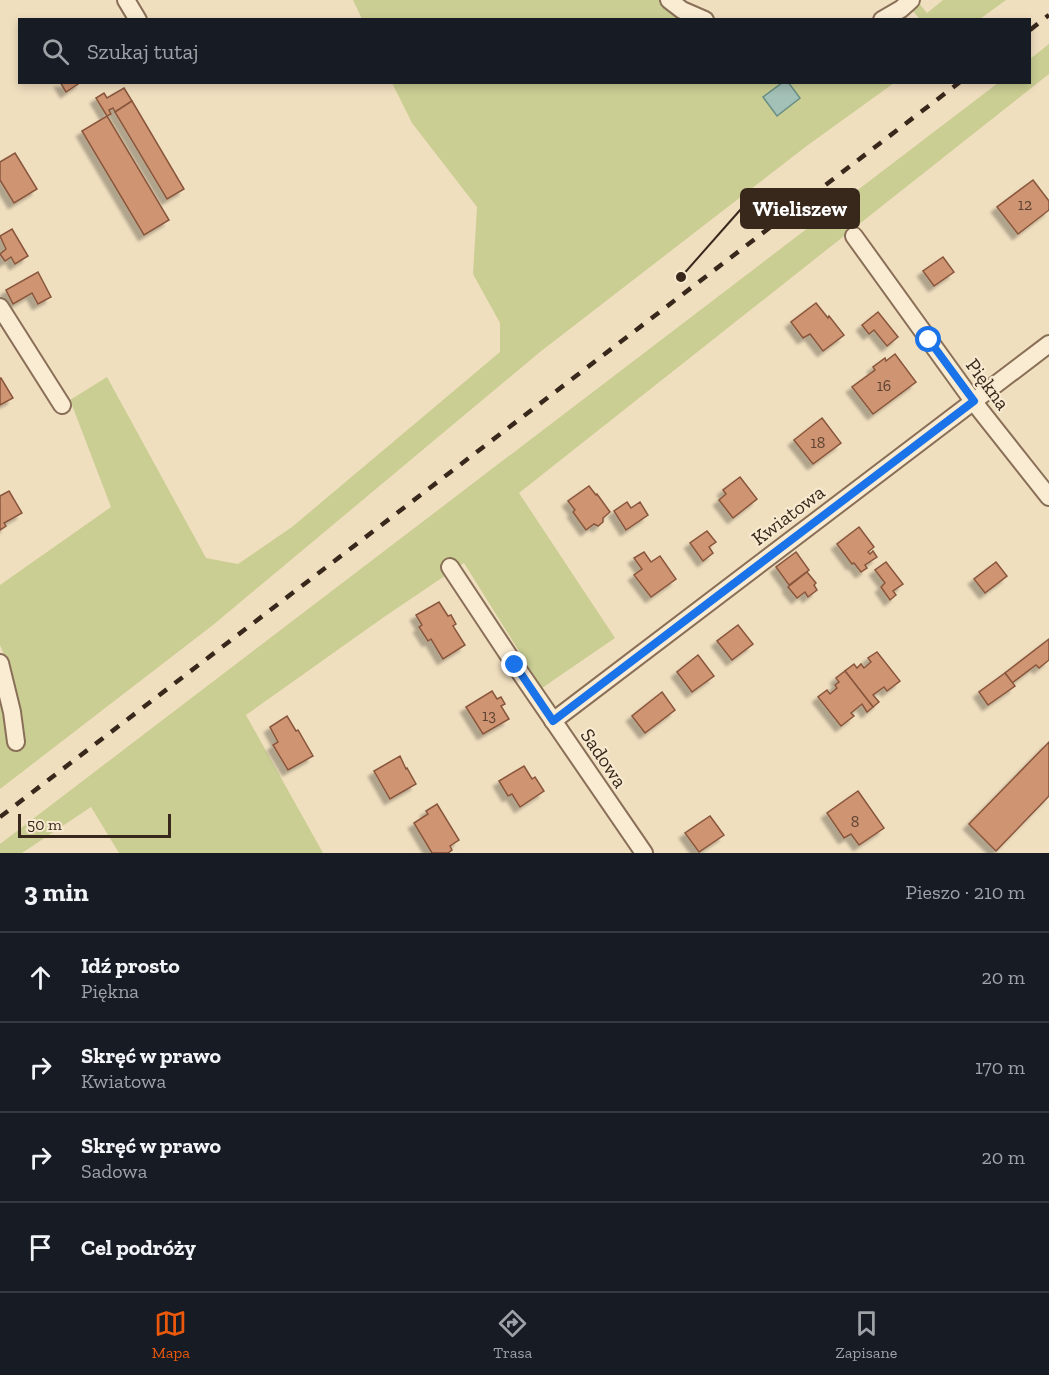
<!DOCTYPE html>
<html lang="pl">
<head>
<meta charset="utf-8">
<style>
  :root { --surface:#171b24; --page:#242831; --text:#f1f3f6; --muted:#9ea1a6; --line:#363941; --accent:#ea580c }
  body { margin:0; font-family:"Zilla Slab",serif; background:var(--page); color:var(--text) }
  .scale { position:absolute; left:18px; bottom:15px; width:153px; box-sizing:border-box; padding-left:6px; border:3px solid #38281c; border-top:0; font-size:16px; line-height:21px; white-space:nowrap; color:#38281c; -webkit-text-stroke:4px #f7e9cf; paint-order:stroke }
  .stop { position:absolute; width:18px; height:18px; margin:-14px; border:4px solid #1a73e8; border-radius:50%; background:#fff }
  .stop.end { background:#1a73e8; border-color:#fff; box-shadow:0 2px 6px #0008 }
  .list { margin:0; padding:0; list-style:none }
  h2 { display:flex; justify-content:space-between; align-items:center; height:78px; margin:0; padding:0 24px; font-size:26px }
  h2 small { font-size:20px; font-weight:400; color:var(--muted) }
  .list li { display:grid; grid-template-columns:39px 1fr auto; gap:18px; align-items:center; box-sizing:border-box; height:90px; padding:0 24px; border-top:2px solid var(--line) }
  .list b { display:block; font-size:22px; white-space:nowrap }
  .list p { margin:0; font-size:20px; white-space:nowrap; color:var(--muted) }
  .list em { font-size:20px; font-style:normal; color:var(--muted) }
  .icon { flex:none; width:33px; height:33px; fill:none; stroke:currentColor; stroke-width:2; stroke-linecap:round; stroke-linejoin:round }
  .map { position:relative; flex:none; width:1049px; height:853px; overflow:hidden }
  .search { position:absolute; background:var(--surface); box-shadow:0 3px 9px #0003; left:18px; right:18px; top:18px; height:66px; display:flex; align-items:center; gap:15px; box-sizing:border-box; padding:0 21px; border-radius:0px; color:var(--muted); font-size:22px }
  .sheet { height:438px; background:var(--surface) }
  nav { display:flex; justify-content:space-around; align-items:center; box-sizing:border-box; height:84px; border-top:2px solid var(--line); background:var(--surface); font-size:16px; color:var(--muted) }
  nav a { display:grid; justify-items:center; gap:3px }
  nav .on { color:var(--accent) }
  .map>svg:first-child { display:block }
  .green { fill:#cace93 }
  .water { fill:#a3c1b7; stroke:#698f84; stroke-width:1.5 }
  .building { fill:#cf9573; stroke:#89563c; stroke-width:1.5; filter:url(#shadow) }
  .lines { fill:none; stroke-linecap:round; stroke-linejoin:round }
  .minor-casing { stroke:#896f57; stroke-width:20 }
  .minor { stroke:#faecd3; stroke-width:16 }
  .rail { stroke:#38281c; stroke-width:4.5; stroke-dasharray:10 10; stroke-linecap:butt }
  .route { stroke:#1a73e8; stroke-width:8 }
  .labels { text-anchor:middle; dominant-baseline:central; stroke-width:4.5; stroke-linejoin:round; paint-order:stroke }
  .number-label { font-size:16px; fill:#5e4332 }
  .street-label { font-size:20px; fill:#38281c; stroke:#f7e9cf }
  .leader { fill:none; stroke:#38281c; stroke-width:2 }
  .callout-dot { fill:#38281c; stroke:#f7e9cf; stroke-width:2 }
  .callout { fill:#38281c; stroke:#38281c; stroke-width:2 }
  .callout-label { font-size:21px; text-anchor:middle; font-weight:bold; fill:#fff }
</style>
</head>
<body>
<div class="map">
<svg width="1049" height="853" viewBox="0 0 1049 853">
  <defs>
    <filter id="shadow"><feDropShadow dx="-5.5" dy="5.5" stdDeviation="1.5" flood-color="#0004"/></filter>
  </defs>
  <rect width="100%" height="100%" fill="#f0dfbf"/>
  <g class="green">
    <polygon points="353,0 661,0 686,19 362,19"/>
    <polygon points="943,0 1006,0 980,19 920,19 910,8 918,2 927,13"/>
    <polygon points="1049,44 1049,74 519,493 615,638 542,688 464,563 384,617 246,715 323,853 119,853 91,807 22,853 0,853 0,844 998,83 1030,82 1030,59"/>
    <polygon points="392,83 894,83 808,145 540,352 213,625 0,789 0,700 7,738 22,732 21,711 7,662 0,645 0,585 111,507 70,400 107,377 206,558 238,564 292,527 500,352 500,323 473,274 477,207 412,123"/>
  </g>
  <polygon class="water" points="788,82 800,98 777,116 763,97 782,83"/>
  <g class="building">
    <polygon points="60,82 81,82 66,92"/>
    <polygon points="124,88 132,101 115,112 113,108 109,110 111,114 107,116 96,98 104,93 107,98"/>
    <polygon points="132,101 184,189 167,199 115,112"/>
    <polygon points="107,116 169,220 144,235 82,131"/>
    <polygon points="15,153 37,189 14,203 0,180 0,162"/>
    <polygon points="1033,180 1049,201 1049,210 1018,234 997,207"/>
    <polygon points="12,229 28,256 15,264 11,257 5,261 0,254 6,249 0,236"/>
    <polygon points="943,257 954,272 934,286 923,271"/>
    <polygon points="38,272 51,297 38,304 32,293 13,304 6,290"/>
    <polygon points="816,303 828,318 829,316 844,335 823,351 810,334 803,338 791,322"/>
    <polygon points="878,312 898,337 887,346 874,330 869,334 862,325"/>
    <polygon points="895,354 916,382 873,414 852,387 875,370 873,367 885,358 886,361"/>
    <polygon points="0,378 1,378 13,398 0,405"/>
    <polygon points="822,418 841,443 813,464 794,440"/>
    <polygon points="740,477 757,499 733,518 719,500 726,494 723,490"/>
    <polygon points="589,486 596,495 597,494 610,512 603,518 603,522 598,526 594,524 586,530 573,512 575,510 568,501"/>
    <polygon points="9,491 22,513 4,523 6,526 0,530 0,496"/>
    <polygon points="627,502 631,508 640,502 648,515 626,530 614,511"/>
    <polygon points="859,527 874,547 868,552 870,554 873,551 877,557 865,565 867,568 861,572 854,563 852,564 837,544"/>
    <polygon points="707,531 716,542 709,547 713,553 703,561 690,543"/>
    <polygon points="644,552 651,562 660,556 676,579 651,597 634,575 642,569 634,558"/>
    <polygon points="796,552 809,570 789,585 776,567"/>
    <polygon points="886,562 903,584 893,591 896,595 890,600 881,587 885,583 875,570"/>
    <polygon points="996,562 1007,576 985,593 974,579"/>
    <polygon points="807,572 816,583 814,585 817,590 808,597 805,592 797,598 788,587"/>
    <polygon points="439,602 448,616 451,615 456,624 453,626 465,645 443,659 431,639 428,641 419,627 422,625 416,615"/>
    <polygon points="738,625 753,644 732,660 717,641"/>
    <polygon points="1049,639 1049,660 1039,668 1036,665 1012,683 1005,673"/>
    <polygon points="877,652 900,681 887,691 884,687 873,695 879,702 873,707 845,671 854,664 857,668 861,664 864,668 871,662 868,658"/>
    <polygon points="698,655 714,676 692,692 677,672"/>
    <polygon points="845,671 873,707 867,712 862,704 851,713 854,716 841,726 818,697 827,690 830,694 837,688 835,685 839,682 836,678"/>
    <polygon points="1005,673 1015,686 988,705 979,692"/>
    <polygon points="492,691 497,699 501,697 505,704 501,706 509,719 483,734 466,707"/>
    <polygon points="662,692 675,710 645,733 632,716"/>
    <polygon points="287,716 296,731 298,730 313,756 288,770 273,745 278,742 270,727"/>
    <polygon points="1049,742 1049,796 996,851 969,824"/>
    <polygon points="400,756 406,769 407,768 416,784 390,799 374,771"/>
    <polygon points="524,766 532,779 535,777 544,791 520,807 512,794 508,796 499,781"/>
    <polygon points="858,791 884,828 859,845 851,834 844,838 827,813"/>
    <polygon points="437,804 459,840 450,846 452,850 448,853 432,853 414,823 428,814 426,811"/>
    <polygon points="710,816 724,835 699,852 685,833"/>
  </g>
  <g class="lines">
    <defs>
      <g id="minor">
        <polyline points="126,0 138,20"/>
        <polyline points="669,0 682,10 705,20"/>
        <polyline points="882,20 901,9 911,0"/>
        <polyline points="854,236 973,401 1049,497"/>
        <polyline points="0,307 62,405"/>
        <polyline points="450,567 515,665 644,853"/>
        <polyline points="0,663 12,712 16,742"/>
        <polyline points="553,721 1049,344"/>
      </g>
    </defs>
    <use href="#minor" class="minor-casing"/>
    <use href="#minor" class="minor"/>
    <g class="rail">
      <polyline points="1030,30 1049,15"/>
      <polyline points="0,817 960,82"/>
    </g>
  </g>
  <g class="lines">
    <polyline class="route" points="515,665 553,721 974,401 929,340"/>
  </g>
  <g class="labels">
    <g class="number-label">
      <text x="1025" y="204">12</text>
      <text x="884" y="385">16</text>
      <text x="818" y="442">18</text>
      <text x="489" y="715">13</text>
      <text x="855" y="821">8</text>
    </g>
    <g class="street-label">
      <text transform="translate(988 384) rotate(53)">Piękna</text>
      <text transform="translate(788 515) rotate(-37)">Kwiatowa</text>
      <text transform="translate(604 758) rotate(56)">Sadowa</text>
    </g>
  </g>
  <path class="leader" d="M681 277L741 209"/>
  <circle class="callout-dot" cx="681" cy="277" r="6"/>
  <rect class="callout" x="741" y="189" width="118" height="39" rx="6"/>
  <g class="callout-label">
    <text x="800" y="216">Wieliszew</text>
  </g>
</svg>
<div class="scale">50 m</div>
<div class="stop" style="left:929px;top:340px"></div>
<div class="stop end" style="left:515px;top:665px"></div>
<div class="search"><svg class="icon" aria-label="search" viewBox="0 0 24 24"><circle cx="10" cy="10" r="6"/><path d="M15 15l6 6"/></svg>Szukaj tutaj</div>
</div>
<section class="sheet">
<h2>3 min<small>Pieszo · 210 m</small></h2>
<ul class="list">
<li><svg class="icon" aria-label="ahead" viewBox="0 0 24 24"><path d="M12 20V5M6 11l6-6 6 6"/></svg><div><b>Idź prosto</b><p>Piękna</p></div><em>20 m</em></li>
<li><svg class="icon" aria-label="right" viewBox="0 0 24 24"><path d="M7 20v-9h11M14 6l5 5-5 5"/></svg><div><b>Skręć w prawo</b><p>Kwiatowa</p></div><em>170 m</em></li>
<li><svg class="icon" aria-label="right" viewBox="0 0 24 24"><path d="M7 20v-9h11M14 6l5 5-5 5"/></svg><div><b>Skręć w prawo</b><p>Sadowa</p></div><em>20 m</em></li>
<li><svg class="icon" aria-label="arrive" viewBox="0 0 24 24"><path d="M6 21V4h12l-3 4 3 4H6"/></svg><div><b>Cel podróży</b></div></li>
</ul>
</section>
<nav>
<a class="on"><svg class="icon" aria-label="map" viewBox="0 0 24 24"><path d="M3 6l6-2 6 2 6-2v14l-6 2-6-2-6 2zM9 4v14M15 6v14"/></svg>Mapa</a>
<a><svg class="icon" aria-label="directions" viewBox="0 0 24 24"><path d="M12 3l9 9-9 9-9-9zM9 14v-3h6M13 9l2 2-2 2"/></svg>Trasa</a>
<a><svg class="icon" aria-label="saved" viewBox="0 0 24 24"><path d="M7 4h10v16l-5-4-5 4z"/></svg>Zapisane</a>
</nav>
</body>
</html>
